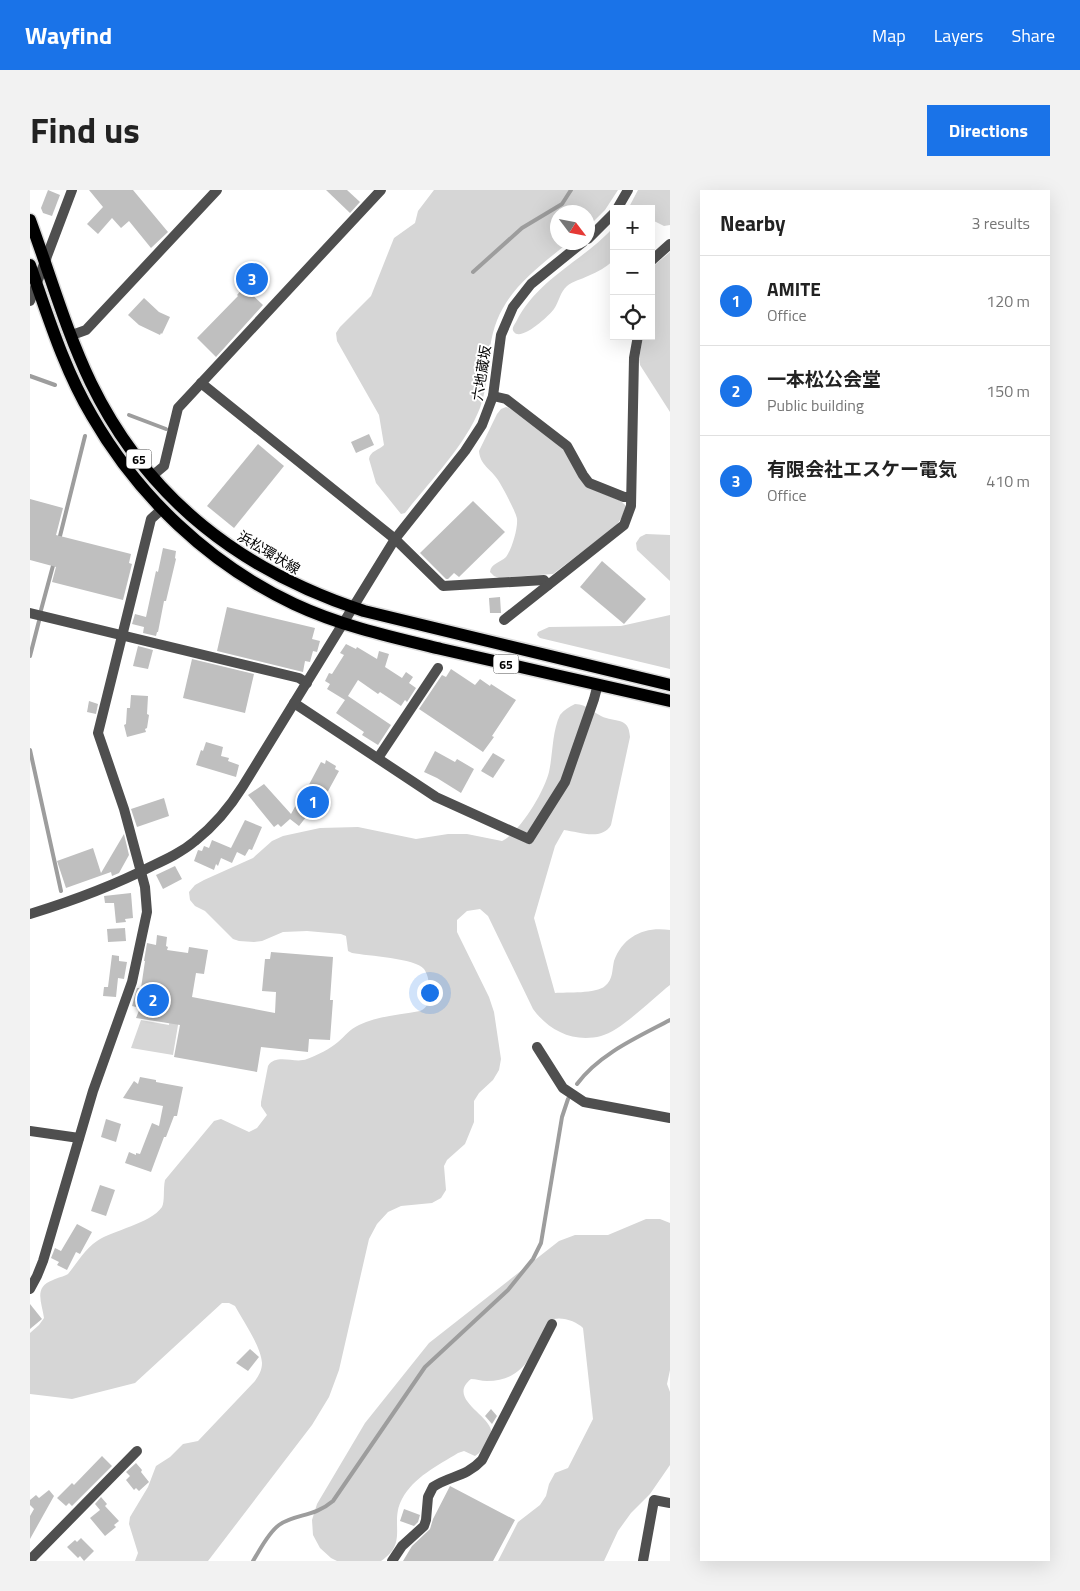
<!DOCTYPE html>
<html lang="en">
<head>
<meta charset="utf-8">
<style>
  :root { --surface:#fff; --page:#f2f2f2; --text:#222; --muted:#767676; --line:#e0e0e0; --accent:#1a73e8 }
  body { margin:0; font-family:"Titillium Web","Noto Sans JP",sans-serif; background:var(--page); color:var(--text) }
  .controls { position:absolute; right:15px; top:15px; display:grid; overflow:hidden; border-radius:0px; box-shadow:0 5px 20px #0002 }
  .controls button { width:45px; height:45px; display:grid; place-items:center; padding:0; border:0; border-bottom:1px solid var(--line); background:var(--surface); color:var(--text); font:25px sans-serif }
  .compass { position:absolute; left:520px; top:15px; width:45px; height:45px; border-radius:50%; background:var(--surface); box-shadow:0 5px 20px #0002; rotate:122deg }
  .you { position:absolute; left:399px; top:802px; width:18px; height:18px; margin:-12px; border:4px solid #fff; border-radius:50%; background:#1a73e8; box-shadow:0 0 0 8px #1a73e833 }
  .badge { display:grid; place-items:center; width:32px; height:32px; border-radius:50%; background:var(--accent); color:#fff; font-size:16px; font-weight:700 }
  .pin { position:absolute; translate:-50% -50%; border:2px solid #fff; box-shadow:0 1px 5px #0006 }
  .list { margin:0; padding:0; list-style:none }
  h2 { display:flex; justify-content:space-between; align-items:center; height:65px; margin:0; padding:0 20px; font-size:21px }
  h2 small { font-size:16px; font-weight:400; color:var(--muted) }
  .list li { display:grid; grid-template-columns:32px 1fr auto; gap:15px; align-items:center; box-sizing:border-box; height:90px; padding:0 20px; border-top:1px solid var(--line) }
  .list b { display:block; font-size:19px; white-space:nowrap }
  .list p { margin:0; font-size:16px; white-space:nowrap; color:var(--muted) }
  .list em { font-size:16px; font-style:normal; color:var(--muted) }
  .icon { flex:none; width:28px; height:28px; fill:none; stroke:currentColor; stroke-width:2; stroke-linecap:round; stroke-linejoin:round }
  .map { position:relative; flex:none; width:640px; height:1371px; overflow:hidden; border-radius:0px }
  header { display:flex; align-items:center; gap:30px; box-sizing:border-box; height:70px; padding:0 25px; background:var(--accent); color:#fff }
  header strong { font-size:24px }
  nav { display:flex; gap:28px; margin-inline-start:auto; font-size:18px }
  .intro { display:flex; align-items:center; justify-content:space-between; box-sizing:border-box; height:120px; padding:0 30px }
  h1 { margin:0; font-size:35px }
  .button { padding:12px 22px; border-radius:0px; background:var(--accent); color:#fff; font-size:18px; font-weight:700 }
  main { display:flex; gap:30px; padding:0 30px }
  aside { flex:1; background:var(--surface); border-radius:0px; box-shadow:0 5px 20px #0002 }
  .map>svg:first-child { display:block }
  .green { fill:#d6d6d6 }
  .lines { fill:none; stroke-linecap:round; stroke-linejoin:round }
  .stream { stroke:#9d9d9d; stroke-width:4 }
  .building { fill:#bfbfbf }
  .primary-casing { stroke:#dbdbdb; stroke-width:15 }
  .minor { stroke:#4f4f4f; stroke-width:10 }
  .tertiary { stroke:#4f4f4f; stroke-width:10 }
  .primary { stroke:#000; stroke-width:12 }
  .labels { text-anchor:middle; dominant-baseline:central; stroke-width:4; stroke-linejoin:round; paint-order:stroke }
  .shield { fill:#fff; stroke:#4c4c4c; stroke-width:1 }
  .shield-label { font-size:12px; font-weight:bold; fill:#000 }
  .street-label { font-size:14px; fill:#000; stroke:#fff }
</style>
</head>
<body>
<header>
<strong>Wayfind</strong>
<nav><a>Map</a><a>Layers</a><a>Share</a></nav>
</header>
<div class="intro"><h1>Find us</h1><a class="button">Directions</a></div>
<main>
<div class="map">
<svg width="640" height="1371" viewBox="0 0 640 1371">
  <rect width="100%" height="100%" fill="#fff"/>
  <g class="green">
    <path d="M404,0H588L575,20L558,37V22H528V52L538,53C501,83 466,107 460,159C457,179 457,199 450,218C435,256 400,291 375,323L371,324L346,293L339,269C340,261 349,260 354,255L349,225L307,151L306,143L310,137L341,106L364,48L385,33L388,21Z"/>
    <polygon points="608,0 640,0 640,35 634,36 624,31 621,32 621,19 598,19"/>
    <path d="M584,37V70C576,77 568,82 558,86C552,89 543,91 537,96C530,102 529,112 524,119C520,125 491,152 484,142C481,139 484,135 486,132C507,89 553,71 584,37Z"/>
    <polygon points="640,62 640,222 610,175 609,169 613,146 621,146 621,78"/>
    <path d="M476,217L482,219L534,259L557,297L591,311L596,316L592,327L586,336L523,384L469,388L464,386L460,382C461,373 470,373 476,367C482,359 488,338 487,329C487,324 472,296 468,290C461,279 450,275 449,261L467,224L471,219Z"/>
    <polygon points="616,344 640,345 640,391 607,360 606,353 610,347"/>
    <polygon points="640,425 640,479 510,448 507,445 508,442 519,437 591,436"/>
    <path d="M545,514C558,515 561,521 571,526C585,533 599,526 600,547L581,635C572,651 549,642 534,640L525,656L504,728L525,803C537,802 566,804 575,796C583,790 582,780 584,771C593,746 615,736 640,740V795C623,808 591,841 571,846C544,853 519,841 503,819L458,726L450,719L437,721L427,730V742L459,807L464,822L471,869L469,880L463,890L449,903L444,911V932L435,954L417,970L414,976L416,1000L411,1008L402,1013L371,1016L358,1022L347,1034L339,1049L309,1180L299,1207L282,1235L178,1371H105L108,1363L99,1334L100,1327L118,1297L126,1276L140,1267L153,1254L168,1251L225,1191C229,1185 232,1180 232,1173C231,1156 213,1131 205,1116L199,1113H192L105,1193L42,1209L0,1204V1143L9,1135L14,1128C12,1112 3,1097 23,1090C29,1087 33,1087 38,1084C47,1073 55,1059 67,1051C83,1040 120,1034 132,1017C135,1011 133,999 135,990L184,931L191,929L219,942L227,938L237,925L231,916V912L238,876C246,863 265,874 277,869C287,865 300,859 308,852C315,846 320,839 329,835C347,826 370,825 390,821C399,817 399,811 399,802C399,794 399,786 394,779C385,768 338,766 322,763L318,761L316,746L311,744L277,741L253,742L232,751L224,752L209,751L203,749L175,721L165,716L160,710L159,702L165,695L174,690L223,668L242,651L253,646L290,638L328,637L386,649L418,644H437L472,651C490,642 514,602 519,582C523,564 522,542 530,525C534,520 539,517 545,514Z"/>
    <polygon points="140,828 149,829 143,865 101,858 111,830 139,835"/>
    <path d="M616,1029H630L640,1033V1180L637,1194L640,1202V1275L620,1304L601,1323L588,1341L574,1371H468L488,1332L510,1315L516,1306L519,1294L525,1283L538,1278L563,1229L553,1138C546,1131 529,1125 519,1131C504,1160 496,1191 457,1191C451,1191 446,1189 441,1189C417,1208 458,1224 461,1240C461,1245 457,1251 455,1255C452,1260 450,1263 445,1266L434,1261L428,1263C407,1276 384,1287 372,1309C359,1333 379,1353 351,1371H307L301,1368L290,1358L283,1345L282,1330L287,1314L335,1233L399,1153L529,1051L545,1045H578Z"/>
  </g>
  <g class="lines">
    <g class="stream">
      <polyline points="443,82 492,38 532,14 541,0"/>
      <polyline points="0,186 25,195"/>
      <polyline points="99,225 136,239"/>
      <polyline points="29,350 55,246"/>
      <polyline points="11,420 24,372"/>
      <polyline points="0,466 9,431"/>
      <polyline points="0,560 31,701"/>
      <path d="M547,894C569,864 608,847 640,830"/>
      <path d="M223,1371C230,1360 238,1343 249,1335C266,1323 283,1328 303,1311L395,1177L478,1100L503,1069L511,1053L532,927L538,909"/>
    </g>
  </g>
  <g class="building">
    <polygon points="18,0 30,5 22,26 13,23 11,18"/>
    <polygon points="59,0 103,0 138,42 121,58 99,31 91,38 82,28 68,44 57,34 73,17"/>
    <polygon points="296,0 317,0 330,12 320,23"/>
    <polygon points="214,97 233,115 186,167 167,148 208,106 207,105"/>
    <polygon points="114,108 129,122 140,127 132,144 131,143 130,145 109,135 98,125"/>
    <polygon points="339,244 344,255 326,263 321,252"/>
    <polygon points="228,254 254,276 204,338 177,316"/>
    <polygon points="0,309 33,318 26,345 101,364 99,373 102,374 93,410 22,392 26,377 0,370"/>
    <polygon points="443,311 475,342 429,387 424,383 418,389 416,389 390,363"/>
    <polygon points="133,358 146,361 145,368 146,369 136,411 134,411 128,442 127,442 126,446 113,443 114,437 102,434 105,424 116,427 126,381 128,382"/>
    <polygon points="572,371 616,409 594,434 550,397"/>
    <polygon points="470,407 471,423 460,423 459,408"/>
    <polygon points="197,417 285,438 282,449 290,451 287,462 283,461 280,472 275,471 273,482 187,461"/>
    <polygon points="316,454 326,459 327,457 347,469 349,461 359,464 355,477 372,488 376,482 383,487 379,493 386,498 377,512 375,510 371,516 350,502 348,504 328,490 318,506 361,535 348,555 332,545 334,542 306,523 315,510 297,499 300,494 295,491 299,483 302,484 314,465 310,463"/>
    <polygon points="108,456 123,460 118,479 103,476"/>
    <polygon points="162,469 224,484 215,523 153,508"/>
    <polygon points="421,479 445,495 450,489 460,496 461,494 486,510 462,546 464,547 453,562 389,519 412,485 416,487"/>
    <polygon points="101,505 118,506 117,524 119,525 117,538 115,539 116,542 97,547 94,535 96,534 97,518 100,518"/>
    <polygon points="59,511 68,514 66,524 57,522"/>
    <polygon points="176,552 193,557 191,566 199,568 198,571 209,575 206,587 166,575 171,560 173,561"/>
    <polygon points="405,561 425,572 427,569 444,579 431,603 407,588 394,582"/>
    <polygon points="463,563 475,570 463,588 451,581"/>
    <polygon points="296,570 306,576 305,579 309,581 285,625 280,622 269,636 260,629 251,637 248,634 244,637 218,605 234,594 261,624 272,604 274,604 291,572 295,574"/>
    <polygon points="134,608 139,626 107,637 101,619"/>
    <polygon points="215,630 232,637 222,660 219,659 215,666 207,662 202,673 191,668 188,676 186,674 184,680 164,671 168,660 172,661 174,656 179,658 182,650 201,658"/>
    <polygon points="94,644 99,665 89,683 82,686 81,682 36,698 27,671 63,658 71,683"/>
    <polygon points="145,676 152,689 133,699 126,685"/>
    <polygon points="101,703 103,728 95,729 96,732 86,733 84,713 75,713 74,706"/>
    <polygon points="95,738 96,751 78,752 77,739"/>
    <polygon points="127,745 137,747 136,756 138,757 137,760 158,763 159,757 178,760 174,784 166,783 162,807 245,823 246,802 232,801 235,769 240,769 241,762 303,767 300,810 303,810 300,850 279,849 278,862 231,857 227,882 144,867 150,835 106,828 110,818 102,816 107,798 111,798 115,771 114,771 117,753 126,755"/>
    <polygon points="82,765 89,766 89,771 97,772 94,789 88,788 86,807 73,806 74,797 78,797"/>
    <polygon points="110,887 126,890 126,892 153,897 147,926 144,926 136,947 134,947 121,982 95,973 99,962 106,965 106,963 110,964 122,933 129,936 133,916 93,908 104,891 108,894"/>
    <polygon points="76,929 91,934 86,952 71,947"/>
    <polygon points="70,995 85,1000 76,1026 61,1021"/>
    <polygon points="47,1034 62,1042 50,1064 46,1062 37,1080 27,1075 29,1072 21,1068 25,1058 31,1061"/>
    <polygon points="0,1114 12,1129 0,1139"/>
    <polygon points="220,1159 229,1167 218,1181 206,1173"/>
    <polygon points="461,1219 467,1226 462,1234 455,1226"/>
    <polygon points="72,1266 82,1276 42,1316 39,1313 36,1316 27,1308 42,1293 44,1295"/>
    <polygon points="106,1273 112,1280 111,1282 119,1292 109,1301 106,1298 104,1300 96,1290 100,1286 96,1282"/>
    <polygon points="420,1296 485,1330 463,1371 373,1371 382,1356 400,1339 403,1329"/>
    <polygon points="19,1300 24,1306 0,1349 0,1326 4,1319 0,1315 0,1310 6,1305 9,1308"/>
    <polygon points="71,1307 77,1314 75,1316 89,1331 84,1335 86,1337 75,1346 60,1328 70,1320 65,1314"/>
    <polygon points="374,1319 390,1325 388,1332 384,1336 370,1331"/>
    <polygon points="51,1348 64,1361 54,1371 50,1366 48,1368 37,1357 45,1350 47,1352"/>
  </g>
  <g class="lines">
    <defs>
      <g id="primary">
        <path d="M0,30C20,84 36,141 61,193C118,310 212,381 334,421L640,495"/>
        <path d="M0,75C18,126 34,179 62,226C108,306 179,374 264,414C311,436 361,447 411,459C487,477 564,493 640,511"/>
      </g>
    </defs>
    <use href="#primary" class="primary-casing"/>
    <g class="minor">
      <polyline points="621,71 640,54"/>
      <polyline points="0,111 42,0"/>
      <polyline points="42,145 56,140 187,0"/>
      <polyline points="171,193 365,349 413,396 514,390 518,395"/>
      <polyline points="463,206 476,209 537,256 553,285 559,293 594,307 601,307"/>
      <polyline points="122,286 134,276 148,218 351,0"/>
      <polyline points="0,423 269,488 277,493"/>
      <polyline points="474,430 594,335 601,316 604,168 608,146"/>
      <polyline points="264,513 406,607 499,649 535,592 564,509 568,494"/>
      <polyline points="348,568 408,478"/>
      <polyline points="507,857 533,898 554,912 640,928"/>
      <polyline points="0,941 49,948"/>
      <polyline points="0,1099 7,1086 13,1071 63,901 102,792 117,722 115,697 94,619 68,543 121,329 132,319"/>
      <polyline points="0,1370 107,1261"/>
      <path d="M362,1371L372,1356L394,1336L396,1330L398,1307L403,1297C421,1285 435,1288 452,1270L522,1134"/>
      <polyline points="613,1371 624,1310 640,1313"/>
    </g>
    <g class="tertiary">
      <polyline points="587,19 598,0"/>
      <polyline points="558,49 584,23"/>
      <path d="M0,724C42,711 83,696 122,676C137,669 152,662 165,651C185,635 200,617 213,596L365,349L435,261L452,235L463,206L471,145L483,117L501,94L553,52"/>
    </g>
    <use href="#primary" class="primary"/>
  </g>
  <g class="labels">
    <g class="shield">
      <rect x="96.5" y="259.5" width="25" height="19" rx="4"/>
      <rect x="463.5" y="464.5" width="25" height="19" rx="4"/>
    </g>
    <g class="shield-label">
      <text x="109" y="269">65</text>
      <text x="476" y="474">65</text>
    </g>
    <g class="street-label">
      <text transform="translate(451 183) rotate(-81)">六地蔵坂</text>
      <text transform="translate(239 362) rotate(31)">浜松環状線</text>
    </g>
  </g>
</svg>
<div class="controls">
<button>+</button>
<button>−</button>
<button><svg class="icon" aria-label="locate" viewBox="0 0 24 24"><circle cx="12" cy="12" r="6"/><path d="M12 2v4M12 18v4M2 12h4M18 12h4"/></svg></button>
</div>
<svg class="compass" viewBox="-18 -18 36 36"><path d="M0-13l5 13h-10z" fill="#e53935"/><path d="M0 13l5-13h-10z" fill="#767676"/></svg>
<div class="you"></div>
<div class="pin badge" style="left:283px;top:612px">1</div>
<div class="pin badge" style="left:123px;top:810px">2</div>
<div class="pin badge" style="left:222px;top:89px">3</div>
</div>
<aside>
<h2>Nearby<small>3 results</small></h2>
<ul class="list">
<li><span class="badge">1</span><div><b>AMITE</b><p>Office</p></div><em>120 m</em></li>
<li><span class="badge">2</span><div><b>一本松公会堂</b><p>Public building</p></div><em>150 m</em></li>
<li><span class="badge">3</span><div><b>有限会社エスケー電気</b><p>Office</p></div><em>410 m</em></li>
</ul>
</aside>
</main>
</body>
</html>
